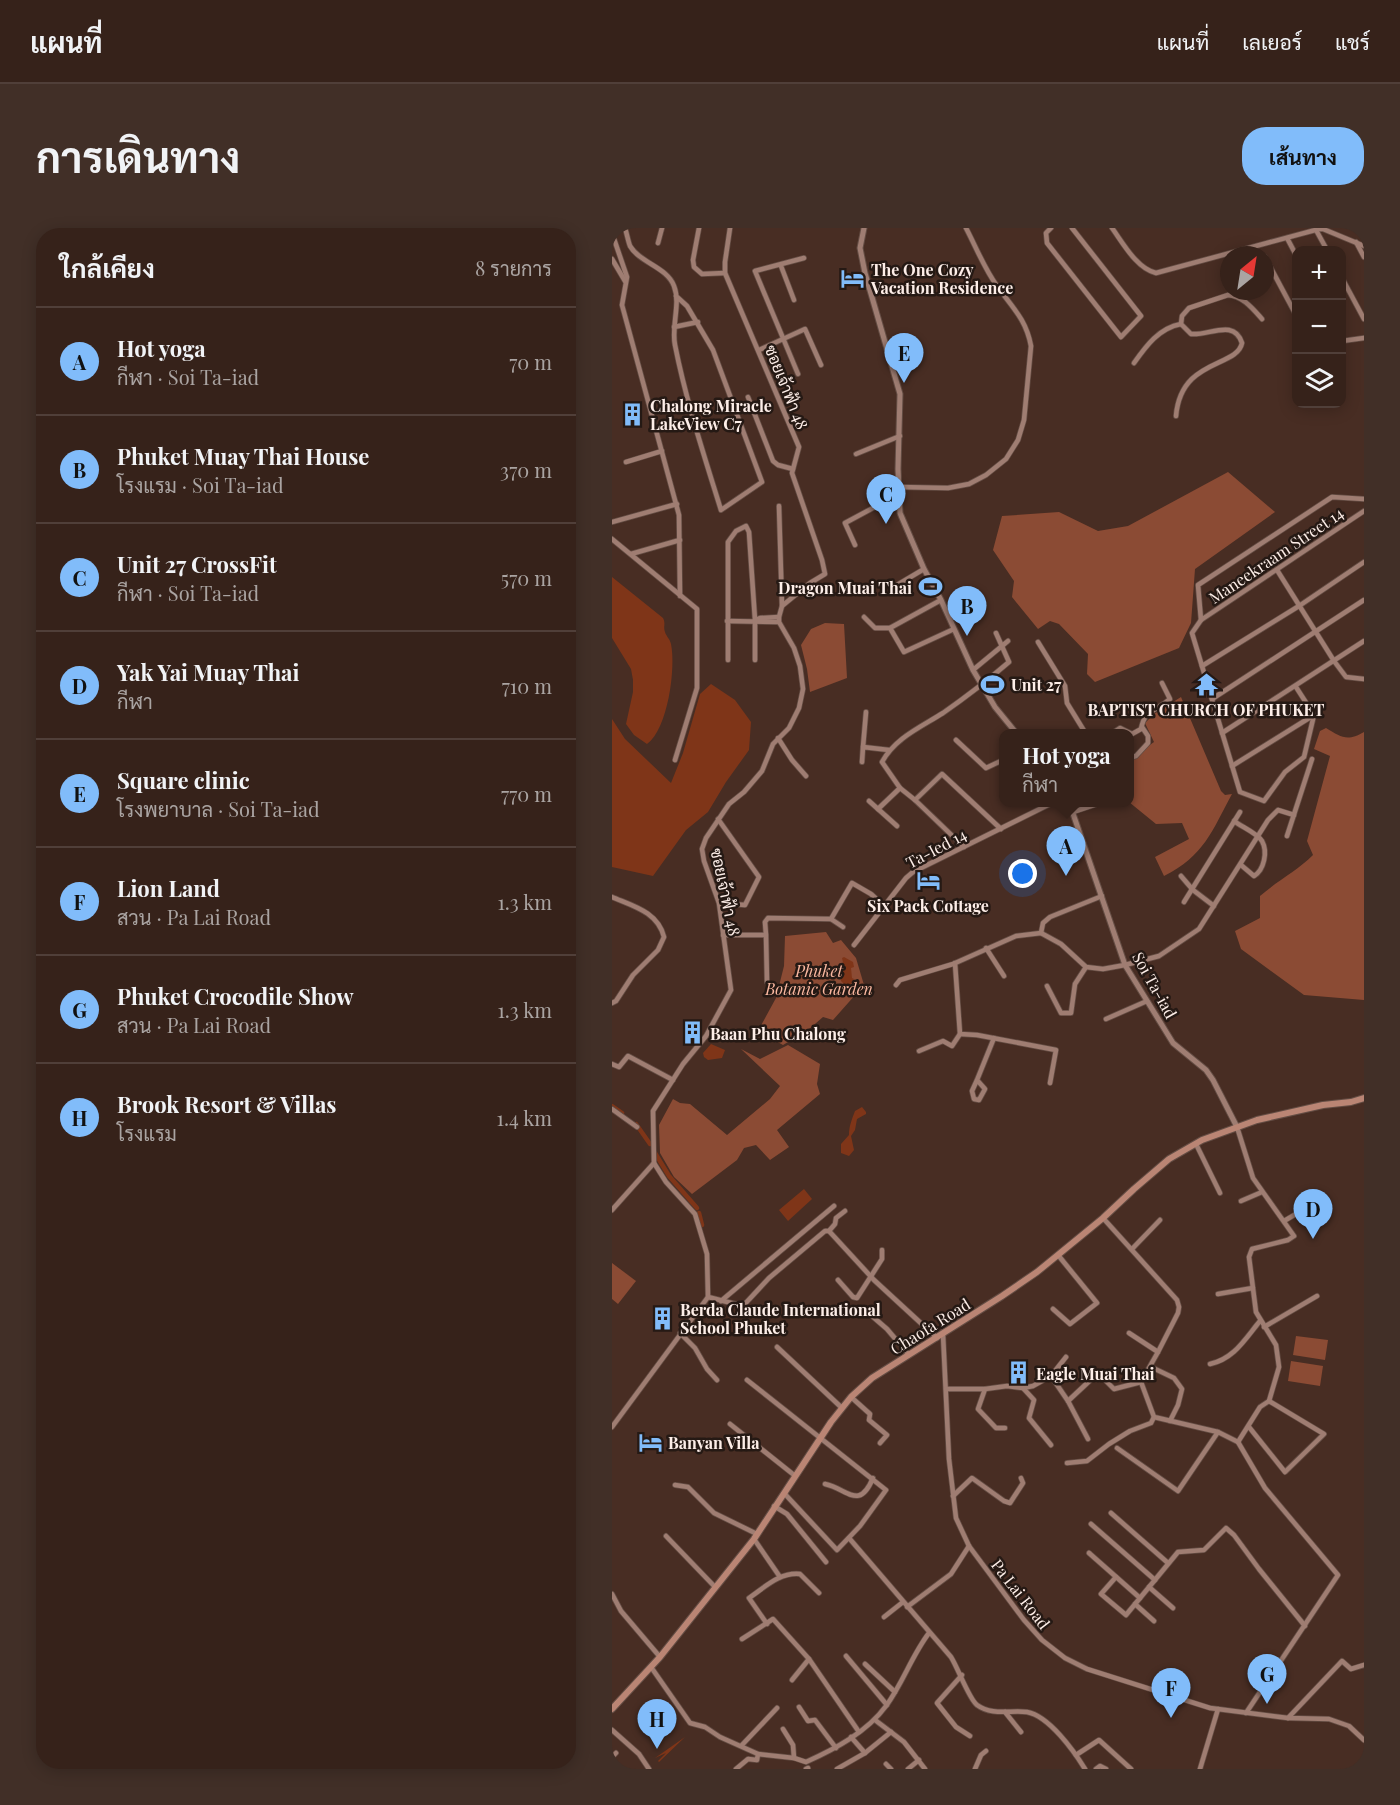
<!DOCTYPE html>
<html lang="th">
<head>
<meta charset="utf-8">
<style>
  :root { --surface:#36221a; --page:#412f27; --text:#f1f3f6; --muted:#aaa4a2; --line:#503f39; --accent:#81bcfa }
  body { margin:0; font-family:"Playfair Display",Sarabun,serif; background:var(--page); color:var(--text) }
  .controls { position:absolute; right:18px; top:18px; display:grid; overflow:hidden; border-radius:12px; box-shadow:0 3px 15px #0003 }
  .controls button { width:54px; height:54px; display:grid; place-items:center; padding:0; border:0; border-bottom:2px solid var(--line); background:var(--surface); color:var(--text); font:30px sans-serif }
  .compass { position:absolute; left:608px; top:18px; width:54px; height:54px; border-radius:50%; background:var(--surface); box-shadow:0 3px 15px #0003; rotate:30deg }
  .you { position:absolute; left:411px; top:646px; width:21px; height:21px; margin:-15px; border:4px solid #fff; border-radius:50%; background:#1a73e8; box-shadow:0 0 0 9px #1a73e833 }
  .badge { display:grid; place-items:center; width:39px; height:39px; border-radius:50%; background:var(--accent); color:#111; font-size:20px; font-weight:700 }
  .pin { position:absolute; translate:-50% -50px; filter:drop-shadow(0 2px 3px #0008) }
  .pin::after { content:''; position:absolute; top:32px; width:21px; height:18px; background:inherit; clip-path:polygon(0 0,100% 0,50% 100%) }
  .popup { position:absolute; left:387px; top:501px; width:135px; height:78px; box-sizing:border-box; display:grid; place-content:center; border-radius:12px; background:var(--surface); filter:drop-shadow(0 2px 4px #0005); font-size:20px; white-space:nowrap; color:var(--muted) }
  .popup b { font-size:22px; color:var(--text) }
  .popup::after { content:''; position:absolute; left:50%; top:100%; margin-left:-12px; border:12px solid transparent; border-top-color:var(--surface) }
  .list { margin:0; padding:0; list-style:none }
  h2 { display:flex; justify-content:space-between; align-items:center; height:78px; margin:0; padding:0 24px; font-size:26px }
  h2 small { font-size:20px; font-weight:400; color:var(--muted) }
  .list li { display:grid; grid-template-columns:39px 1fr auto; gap:18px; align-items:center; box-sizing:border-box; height:108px; padding:0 24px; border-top:2px solid var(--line) }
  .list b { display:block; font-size:22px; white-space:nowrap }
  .list p { margin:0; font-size:20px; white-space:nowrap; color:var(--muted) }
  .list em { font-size:20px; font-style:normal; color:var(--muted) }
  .icon { flex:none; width:33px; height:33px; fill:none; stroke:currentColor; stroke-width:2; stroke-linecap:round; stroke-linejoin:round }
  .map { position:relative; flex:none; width:752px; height:1541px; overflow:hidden; border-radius:24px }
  header { display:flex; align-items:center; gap:36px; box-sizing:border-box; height:84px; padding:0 30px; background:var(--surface); border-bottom:2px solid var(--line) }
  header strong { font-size:28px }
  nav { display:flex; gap:33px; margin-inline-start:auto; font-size:21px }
  .intro { display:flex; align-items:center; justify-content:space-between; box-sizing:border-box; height:144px; padding:0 36px }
  h1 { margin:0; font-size:42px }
  .button { padding:15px 27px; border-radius:24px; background:var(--accent); color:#111; font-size:21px; font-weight:700 }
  main { display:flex; gap:36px; padding:0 36px }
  aside { flex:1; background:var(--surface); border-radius:24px; box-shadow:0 3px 15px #0003 }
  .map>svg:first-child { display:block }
  .green { fill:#8b4b34 }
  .water { fill:#7f3518 }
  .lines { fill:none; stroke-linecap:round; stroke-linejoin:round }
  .canal { stroke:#7f3518; stroke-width:4.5 }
  .minor-casing { stroke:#644d44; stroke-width:6 }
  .tertiary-casing { stroke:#644d44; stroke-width:7 }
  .secondary-casing { stroke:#644d44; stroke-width:8 }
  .minor { stroke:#9f7d72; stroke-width:4.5 }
  .tertiary { stroke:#9f7d72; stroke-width:5 }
  .secondary { stroke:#ba8574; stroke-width:6 }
  .labels { text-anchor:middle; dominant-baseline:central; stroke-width:5; stroke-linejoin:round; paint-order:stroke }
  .poi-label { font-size:16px; font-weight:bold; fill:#fdeee8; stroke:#251914; text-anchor:start }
  .street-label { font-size:16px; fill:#fdeee8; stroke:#251914 }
  .park-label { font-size:16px; font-style:italic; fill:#fbb8a0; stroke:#251914 }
</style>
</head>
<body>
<header>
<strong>แผนที่</strong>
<nav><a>แผนที่</a><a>เลเยอร์</a><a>แชร์</a></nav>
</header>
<div class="intro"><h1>การเดินทาง</h1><a class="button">เส้นทาง</a></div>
<main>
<aside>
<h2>ใกล้เคียง<small>8 รายการ</small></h2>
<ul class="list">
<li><span class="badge">A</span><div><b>Hot yoga</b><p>กีฬา · Soi Ta-iad</p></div><em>70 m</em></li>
<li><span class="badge">B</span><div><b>Phuket Muay Thai House</b><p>โรงแรม · Soi Ta-iad</p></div><em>370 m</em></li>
<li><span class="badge">C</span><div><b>Unit 27 CrossFit</b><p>กีฬา · Soi Ta-iad</p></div><em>570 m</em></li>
<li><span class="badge">D</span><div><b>Yak Yai Muay Thai</b><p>กีฬา</p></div><em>710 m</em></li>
<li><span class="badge">E</span><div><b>Square clinic</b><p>โรงพยาบาล · Soi Ta-iad</p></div><em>770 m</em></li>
<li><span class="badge">F</span><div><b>Lion Land</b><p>สวน · Pa Lai Road</p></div><em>1.3 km</em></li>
<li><span class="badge">G</span><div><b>Phuket Crocodile Show</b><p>สวน · Pa Lai Road</p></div><em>1.3 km</em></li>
<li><span class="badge">H</span><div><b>Brook Resort &amp; Villas</b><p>โรงแรม</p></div><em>1.4 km</em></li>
</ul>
</aside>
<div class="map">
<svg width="752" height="1541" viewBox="0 0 752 1541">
  <rect width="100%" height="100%" fill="#482d23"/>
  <g class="green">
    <polygon points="616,244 663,284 583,341 579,395 567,420 483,454 475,446 476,426 447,396 438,393 426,401 400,369 402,353 381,322 390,288 447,284 486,303 516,298"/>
    <polygon points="213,395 232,396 235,450 198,464 195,441 189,417 199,401"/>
    <path d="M569,469L609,563L613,567L620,566C600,603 592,628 552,648L543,629L577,611L570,595L544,596L517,574V532L542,514L533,495L542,486Z"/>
    <path d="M714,500C729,509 735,514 752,504V772L692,767L629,721L623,703L648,690V668C665,653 685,643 701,627L695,613L718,528L702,521L708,503Z"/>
    <polygon points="214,704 221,715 229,712 244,730 252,757 221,792 211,789 196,802 171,817 146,803 164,770 172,738 173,708"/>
    <polygon points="176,817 208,836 205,856 208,866 165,902 177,919 158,932 144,917 132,920 125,932 80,966 62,949 48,925 47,897 61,871 68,875 78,876 115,907 158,871 168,858 129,821 148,831"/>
    <polygon points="0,1035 24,1053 6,1076 0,1071"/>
    <polygon points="684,1108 716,1112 713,1132 681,1127"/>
    <polygon points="679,1133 711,1138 708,1158 676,1153"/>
  </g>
  <g class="water">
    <path d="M0,349L51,390C54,396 51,398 53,404C54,408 58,411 59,416C64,440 56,501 35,516L22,507L14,496L21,464V452L19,441L0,410Z"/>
    <polygon points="99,456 123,472 139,494 137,522 114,554 96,584 74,602 41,648 0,639 0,491 13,511 59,555 71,525 88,466"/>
    <path d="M232,729L241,734L242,739L239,740L240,750L242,751L238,757H233L229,753C228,745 233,739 230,730Z"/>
    <polygon points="99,816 113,822 110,830 96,832 92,829 91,825"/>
    <path d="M250,879L254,884V886L245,891L243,902L239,908L242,922L237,928L229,925V916L237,907C237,898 240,891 243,883Z"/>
    <polygon points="192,961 200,971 176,993 167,982"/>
    <polygon points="73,1509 47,1534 46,1533 54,1525 43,1530"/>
  </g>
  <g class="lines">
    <g class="canal">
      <polyline points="0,878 10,885"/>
      <polyline points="24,896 38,916"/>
      <polyline points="43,925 57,948 85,980"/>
      <polyline points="87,985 90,997"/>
    </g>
    <defs>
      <g id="minor">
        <path d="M13,0C15,6 16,13 18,18C28,35 55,39 62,58C69,76 59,98 63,117C74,173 92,227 109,282L150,254L101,122L75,78L64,68"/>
        <polyline points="87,0 81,32 82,39 90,46 113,45"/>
        <polyline points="439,0 434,5 435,15 509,109 529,88 460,0"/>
        <path d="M500,0C511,15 525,41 544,45L707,1H711L752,18"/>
        <polyline points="704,2 715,22"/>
        <polyline points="748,3 751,0"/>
        <polyline points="0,5 15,49 10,77 67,287 68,368"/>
        <polyline points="675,10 684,27"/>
        <polyline points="744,14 752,29"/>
        <polyline points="46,15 50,0"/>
        <polyline points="653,29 684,87"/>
        <polyline points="0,31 13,53"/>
        <polyline points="169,38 182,72"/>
        <polyline points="730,50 752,91"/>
        <polyline points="62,99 86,94"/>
        <polyline points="730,113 752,110"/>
        <polyline points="147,122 193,101 209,137"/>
        <path d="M522,135C534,118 547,100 569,96"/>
        <polyline points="186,146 143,43 192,30"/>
        <polyline points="136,169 161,233 166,237 181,241"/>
        <path d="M564,188C569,130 625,140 630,115C622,90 597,108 579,106L569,96L570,88L577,80L616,67C631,68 641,81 650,91"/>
        <polyline points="244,226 288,208"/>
        <polyline points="14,234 50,223"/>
        <path d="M286,259L336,260L357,256L374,247L394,231L406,212L412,192L419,118C414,91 400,79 385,58C372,40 364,19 354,0"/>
        <polyline points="167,278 170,378"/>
        <polyline points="0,294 65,276"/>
        <polyline points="0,311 85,381 85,460 63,532"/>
        <polyline points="243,317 233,295 287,266"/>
        <polyline points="19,326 68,312"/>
        <polyline points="665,342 722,433 734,449 752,451"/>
        <polyline points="285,357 312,341"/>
        <polyline points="252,389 263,400 278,400 292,424 342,401"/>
        <polyline points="143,392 148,390 167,389"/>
        <polyline points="589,392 752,283"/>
        <polyline points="115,393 167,394"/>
        <polyline points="278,400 329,372"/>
        <polyline points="426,414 453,458 455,475 474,506"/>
        <polyline points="116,432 116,314 124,303 134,298 137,304 143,392 143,432"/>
        <polyline points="590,438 687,378 752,334"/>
        <polyline points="361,442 396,413"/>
        <polyline points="684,459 702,487 692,529 673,544 652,573 628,564 580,405 589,392 586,357 720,269 752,271"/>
        <polyline points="600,471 752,372"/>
        <polyline points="610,505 752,413"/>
        <path d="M499,506L508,500L520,506L529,501C533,480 544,484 558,471L550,455"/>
        <polyline points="166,510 180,532 194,548"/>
        <polyline points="344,512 374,540 391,532"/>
        <polyline points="251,519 254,484"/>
        <polyline points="517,530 524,528 536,515 536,508 530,499"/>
        <polyline points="250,534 251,519 277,522"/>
        <polyline points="620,538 702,487"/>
        <path d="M303,572L288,560L270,534C283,510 309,499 331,485C354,469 376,452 397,434L384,405"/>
        <polyline points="257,573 266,581"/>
        <polyline points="461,584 491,574"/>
        <polyline points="106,591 147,649 133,677 107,675"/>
        <path d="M622,593C630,599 645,605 650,613C656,624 652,642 642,648L629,637"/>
        <polyline points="285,598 266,581 288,560"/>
        <polyline points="675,608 700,531"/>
        <polyline points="352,619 303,572 330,546 389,601"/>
        <polyline points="569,648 581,662 602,678"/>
        <path d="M0,669C21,678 46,684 52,709L46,722L21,747L4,773L0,775"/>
        <polyline points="572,674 628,584"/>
        <polyline points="219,691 240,655 259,666 272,678"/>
        <polyline points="429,705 431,695 438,689 490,668"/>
        <polyline points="111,707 154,707 155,754"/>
        <polyline points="154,707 153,694 156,690 219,691 231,699"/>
        <polyline points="242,717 294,650 301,644 442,574"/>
        <polyline points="374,720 392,748"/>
        <polyline points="343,735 348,806 365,807 444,822 438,855"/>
        <polyline points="284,757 288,752 341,736 404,708 429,705 449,716 474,739 491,741 513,737 547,728 587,701 656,592 666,582 682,587"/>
        <polyline points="435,758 449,785 459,785 463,756 474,739"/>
        <polyline points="494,791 535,773"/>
        <polyline points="307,823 331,813 340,818 348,806"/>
        <polyline points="0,836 7,839 16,828 61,852"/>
        <polyline points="365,852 360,863 362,871 367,872 373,861 365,852 382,810"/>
        <polyline points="0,881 25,899"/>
        <polyline points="625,899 641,950 682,1008 676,1012 640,1021 637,1029 644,1084 664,1117 667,1139 657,1173 648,1179 626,1214"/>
        <polyline points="584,916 608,965"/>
        <polyline points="629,973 650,964"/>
        <polyline points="0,982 42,935"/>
        <polyline points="491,990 565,1072 567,1079 566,1085 546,1124"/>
        <polyline points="672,993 689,983 693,975"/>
        <polyline points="217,1003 223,996 224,990 233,983"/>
        <polyline points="520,1021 548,992"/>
        <polyline points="226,1052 241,1069 245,1070 270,1031 270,1022"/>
        <polyline points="606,1066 641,1060"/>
        <polyline points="96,1069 131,1078 157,1050 213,1003 217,1003 262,1052 325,1110"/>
        <polyline points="109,1073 222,978"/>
        <polyline points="441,1081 458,1096 485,1075 446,1027"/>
        <polyline points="253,1082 275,1101 297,1127"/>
        <polyline points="652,1099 705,1068"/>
        <polyline points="68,1105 83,1120 95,1141 105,1152"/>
        <polyline points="331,1106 337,1231 344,1290 357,1318 412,1392 430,1412 453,1430 475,1441 598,1480 676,1490 717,1491 737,1498 752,1512"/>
        <polyline points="165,1119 230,1180"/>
        <path d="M598,1136C622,1131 633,1111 648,1093"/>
        <polyline points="539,1139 562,1150 570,1161 566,1177 558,1193"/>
        <polyline points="439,1148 456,1173 476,1211"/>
        <polyline points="135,1152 274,1262 248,1298 225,1322 172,1265"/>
        <polyline points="529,1154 542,1189 606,1204 626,1214 653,1260 726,1347 634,1485"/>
        <polyline points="411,1160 422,1172 417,1190 439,1217"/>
        <polyline points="334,1161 373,1161 395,1158 411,1160 421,1158 439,1148 454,1129"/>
        <polyline points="373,1161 366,1181 384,1200 393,1200"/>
        <polyline points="239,1169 258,1186 257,1192 275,1207 268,1215"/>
        <polyline points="456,1173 486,1145 502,1161 529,1154 546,1124 517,1105"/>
        <polyline points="118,1196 182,1247"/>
        <polyline points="0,1199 96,1069 95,1026 83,986 54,954 42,935 41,883 71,836 94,808 119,762 107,675 92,633 90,621 94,610 117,576 132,564 150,543 161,516 177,500 187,480 191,461 188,438 182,420 167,394 167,389 170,378 198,355 213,346 210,332 180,245 187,219 113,45 113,34 118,0"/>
        <polyline points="637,1199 673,1244 712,1206 657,1173"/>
        <polyline points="505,1220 566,1263 606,1204"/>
        <polyline points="455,1235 475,1233 497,1216 518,1203 539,1195 542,1189"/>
        <path d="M213,1256C236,1261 247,1283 261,1250"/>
        <polyline points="63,1257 76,1259 102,1285 145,1306"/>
        <polyline points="341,1268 360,1250 392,1273 398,1275 411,1255 409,1250"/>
        <polyline points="162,1278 175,1286 214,1334"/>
        <polyline points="499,1285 556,1335"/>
        <polyline points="479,1296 543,1352"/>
        <polyline points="54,1308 103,1359"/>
        <path d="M237,1310L339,1429C346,1440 357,1471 365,1477C380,1488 398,1482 415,1484C437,1488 462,1523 473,1541"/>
        <polyline points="142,1311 168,1349"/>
        <polyline points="477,1325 528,1370"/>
        <polyline points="504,1349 489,1366 514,1387 566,1324 592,1322 614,1300 622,1307 647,1341 693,1398"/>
        <polyline points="537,1359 561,1380"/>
        <polyline points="0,1366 9,1383 48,1429"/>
        <polyline points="523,1376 542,1393"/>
        <polyline points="295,1379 339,1346 357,1318"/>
        <polyline points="272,1389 291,1374"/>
        <path d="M155,1396L137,1370C153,1359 168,1344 188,1346L207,1365"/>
        <polyline points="130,1411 161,1391 197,1431 247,1504"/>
        <polyline points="234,1428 275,1477"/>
        <polyline points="253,1436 283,1464"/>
        <path d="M39,1439L78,1495L93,1499L108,1509L146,1526L182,1530L194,1534C223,1521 255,1504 274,1478C291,1455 300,1427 317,1405"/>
        <polyline points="350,1447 325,1475 344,1499 358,1508"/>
        <polyline points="180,1452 197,1431"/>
        <polyline points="187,1479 196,1493 203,1492 224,1520"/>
        <polyline points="393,1484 409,1504"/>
        <polyline points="676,1490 730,1433 739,1441 752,1437"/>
        <polyline points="263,1492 292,1514 313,1541"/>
        <polyline points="171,1501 181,1517 182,1530"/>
        <polyline points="0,1502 27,1526 37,1541"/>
        <polyline points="239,1509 253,1525"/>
        <polyline points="130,1517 165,1480"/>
        <polyline points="464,1527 487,1512 519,1541"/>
        <polyline points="0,1529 4,1525"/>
        <polyline points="274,1536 279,1541"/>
        <polyline points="124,1541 136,1531 145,1532 146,1526"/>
        <polyline points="194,1541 196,1540"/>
        <polyline points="225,1541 253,1525 279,1504"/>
        <polyline points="296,1541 307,1532"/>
        <polyline points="363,1541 369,1527 374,1523"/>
        <polyline points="484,1541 488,1538 494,1541"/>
        <polyline points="588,1541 606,1481"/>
      </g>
      <g id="tertiary">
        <polyline points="252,0 248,20 253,45 288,166 286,241 288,285 312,341 329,372 361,442 383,479 405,506"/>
        <polyline points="457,574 513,737 561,815 594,842 601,852 625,899"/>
      </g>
      <polyline id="secondary" points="0,1481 48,1429 142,1311 219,1194 239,1169 260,1150 390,1068 425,1044 491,990 522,961 557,931 590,912 645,892 711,877 739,874 752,870"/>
    </defs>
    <use href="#minor" class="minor-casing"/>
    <use href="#tertiary" class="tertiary-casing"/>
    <use href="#secondary" class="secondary-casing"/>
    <use href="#minor" class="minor"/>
    <use href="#tertiary" class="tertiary"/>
    <use href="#secondary" class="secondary"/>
  </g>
  <defs>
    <symbol id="hotel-bare" viewBox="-9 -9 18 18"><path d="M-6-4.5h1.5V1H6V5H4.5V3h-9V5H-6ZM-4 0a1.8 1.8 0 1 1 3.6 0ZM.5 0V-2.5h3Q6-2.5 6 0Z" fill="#81bcfa" stroke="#251914" stroke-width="2.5" paint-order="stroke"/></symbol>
    <symbol id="building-bare" viewBox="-9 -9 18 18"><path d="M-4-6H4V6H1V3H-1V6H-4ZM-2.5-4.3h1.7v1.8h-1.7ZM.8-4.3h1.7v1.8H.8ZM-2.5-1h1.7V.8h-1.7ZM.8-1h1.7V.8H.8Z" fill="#81bcfa" stroke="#251914" stroke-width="2.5" paint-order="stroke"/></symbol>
    <symbol id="stadium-bare" viewBox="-9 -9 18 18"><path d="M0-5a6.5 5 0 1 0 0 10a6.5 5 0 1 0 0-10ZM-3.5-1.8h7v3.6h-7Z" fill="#81bcfa" stroke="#251914" stroke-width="2.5" paint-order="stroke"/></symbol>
    <symbol id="temple-bare" viewBox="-9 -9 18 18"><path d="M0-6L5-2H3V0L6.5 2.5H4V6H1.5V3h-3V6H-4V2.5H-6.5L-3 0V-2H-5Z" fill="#81bcfa" stroke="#251914" stroke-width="2.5" paint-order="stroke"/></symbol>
  </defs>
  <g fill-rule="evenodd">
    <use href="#hotel-bare" x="224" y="34" width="33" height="33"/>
    <use href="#building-bare" x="4" y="170" width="33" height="33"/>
    <use href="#stadium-bare" x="302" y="342" width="33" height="33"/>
    <use href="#stadium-bare" x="364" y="440" width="33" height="33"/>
    <use href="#temple-bare" x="578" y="440" width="33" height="33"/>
    <use href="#hotel-bare" x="300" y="636" width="33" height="33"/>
    <use href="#building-bare" x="64" y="788" width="33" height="33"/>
    <use href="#building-bare" x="34" y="1074" width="33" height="33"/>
    <use href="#building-bare" x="390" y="1128" width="33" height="33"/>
    <use href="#hotel-bare" x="22" y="1198" width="33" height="33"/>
  </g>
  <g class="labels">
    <g class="poi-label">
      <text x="259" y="41">The One Cozy<tspan x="259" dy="18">Vacation Residence</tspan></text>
      <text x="38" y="177">Chalong Miracle<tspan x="38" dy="18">LakeView C7</tspan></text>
      <text x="300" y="359" text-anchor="end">Dragon Muai Thai</text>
      <text x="399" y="456">Unit 27</text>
      <text x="594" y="481" text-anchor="middle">BAPTIST CHURCH OF PHUKET</text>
      <text x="316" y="677" text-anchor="middle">Six Pack Cottage</text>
      <text x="98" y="805">Baan Phu Chalong</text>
      <text x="68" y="1081">Berda Claude International<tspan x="68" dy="18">School Phuket</tspan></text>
      <text x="424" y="1145">Eagle Muai Thai</text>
      <text x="56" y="1214">Banyan Villa</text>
    </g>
    <g class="street-label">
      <text transform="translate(175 159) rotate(68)">ซอยเจ้าฟ้า 48</text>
      <text transform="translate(664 327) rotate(-34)">Maneekraam Street 14</text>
      <text transform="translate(324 620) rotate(-28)">Ta-Ied 14</text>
      <text transform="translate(114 664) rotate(78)">ซอยเจ้าฟ้า 48</text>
      <text transform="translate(543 757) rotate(61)">Soi Ta-iad</text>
      <text transform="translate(318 1098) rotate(-32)">Chaofa Road</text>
      <text transform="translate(409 1366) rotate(52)">Pa Lai Road</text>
    </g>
    <g class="park-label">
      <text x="207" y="742">Phuket<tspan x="207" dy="18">Botanic Garden</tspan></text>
    </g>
  </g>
</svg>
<div class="controls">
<button>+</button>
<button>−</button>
<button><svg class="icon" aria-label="layers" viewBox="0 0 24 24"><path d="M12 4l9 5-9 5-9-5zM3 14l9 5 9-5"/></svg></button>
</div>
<svg class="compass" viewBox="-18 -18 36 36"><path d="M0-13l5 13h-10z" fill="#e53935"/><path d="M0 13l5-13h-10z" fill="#aaa4a2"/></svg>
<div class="you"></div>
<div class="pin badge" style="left:454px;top:648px">A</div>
<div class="popup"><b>Hot yoga</b>กีฬา</div>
<div class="pin badge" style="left:355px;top:408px">B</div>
<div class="pin badge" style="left:274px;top:296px">C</div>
<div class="pin badge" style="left:701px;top:1011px">D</div>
<div class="pin badge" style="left:292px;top:155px">E</div>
<div class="pin badge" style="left:559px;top:1490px">F</div>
<div class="pin badge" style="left:655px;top:1476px">G</div>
<div class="pin badge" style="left:45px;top:1521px">H</div>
</div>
</main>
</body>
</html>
